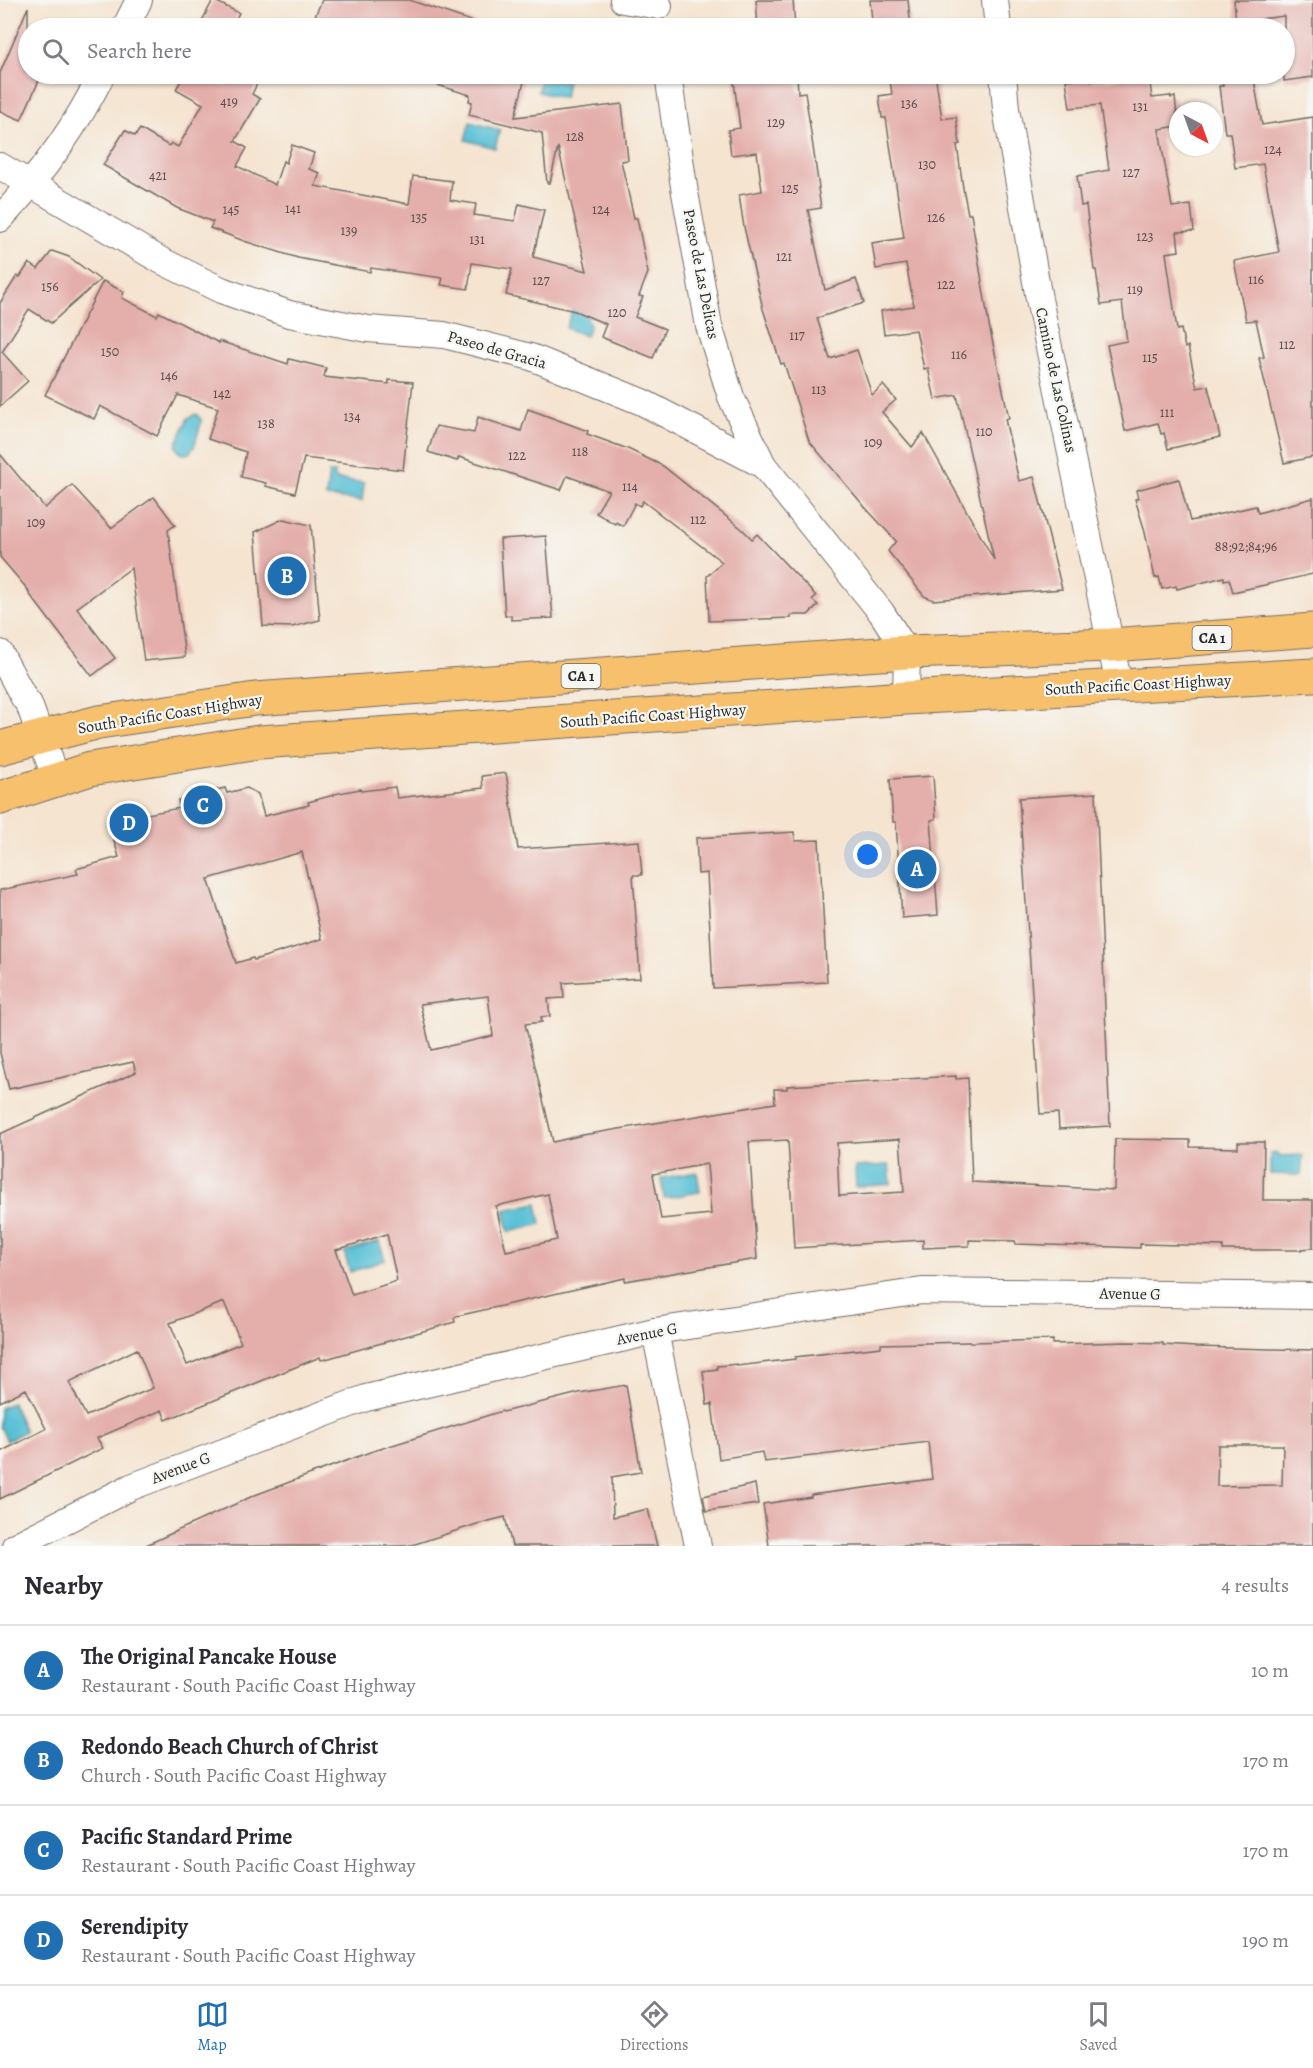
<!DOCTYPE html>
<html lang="en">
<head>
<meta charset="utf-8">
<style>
  :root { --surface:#fff; --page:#f2f2f3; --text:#2b2b33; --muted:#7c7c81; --line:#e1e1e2; --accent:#1f6fb2 }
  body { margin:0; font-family:Alegreya,serif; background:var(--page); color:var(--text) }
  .compass { position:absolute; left:1169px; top:102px; width:54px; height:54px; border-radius:50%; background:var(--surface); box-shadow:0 2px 4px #0004; rotate:139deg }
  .you { position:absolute; left:868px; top:855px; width:21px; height:21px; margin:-15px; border:4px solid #fff; border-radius:50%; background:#1a73e8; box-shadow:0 0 0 9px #1a73e833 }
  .badge { display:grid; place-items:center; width:39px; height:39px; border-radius:50%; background:var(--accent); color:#fff; font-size:20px; font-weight:700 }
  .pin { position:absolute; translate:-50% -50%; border:3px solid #fff; box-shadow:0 2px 6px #0006 }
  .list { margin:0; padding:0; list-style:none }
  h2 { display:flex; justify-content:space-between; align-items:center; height:78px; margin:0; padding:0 24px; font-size:26px }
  h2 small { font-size:20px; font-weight:400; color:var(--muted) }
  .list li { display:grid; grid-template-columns:39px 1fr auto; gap:18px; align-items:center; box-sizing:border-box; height:90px; padding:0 24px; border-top:2px solid var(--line) }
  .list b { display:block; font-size:22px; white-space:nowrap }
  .list p { margin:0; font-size:20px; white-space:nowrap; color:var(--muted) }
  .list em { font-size:20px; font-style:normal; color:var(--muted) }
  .icon { flex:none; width:33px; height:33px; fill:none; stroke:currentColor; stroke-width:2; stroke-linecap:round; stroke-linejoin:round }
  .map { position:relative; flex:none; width:1313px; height:1546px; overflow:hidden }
  .search { position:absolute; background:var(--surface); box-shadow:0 2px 4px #0004; left:18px; right:18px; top:18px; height:66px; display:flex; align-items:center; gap:15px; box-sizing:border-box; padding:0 21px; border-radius:33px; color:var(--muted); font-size:22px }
  .sheet { height:438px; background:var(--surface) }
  nav { display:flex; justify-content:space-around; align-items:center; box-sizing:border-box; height:84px; border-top:2px solid var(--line); background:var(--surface); font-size:16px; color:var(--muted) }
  nav a { display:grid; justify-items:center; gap:3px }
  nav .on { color:var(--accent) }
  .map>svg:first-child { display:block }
  .water { fill:#58c0d5; stroke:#427680; stroke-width:1.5 }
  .building { fill:#e4afab; fill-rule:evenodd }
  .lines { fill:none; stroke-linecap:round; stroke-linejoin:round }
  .minor-casing { stroke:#726c65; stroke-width:28 }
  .trunk-casing { stroke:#726c65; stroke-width:35 }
  .minor { stroke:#fff; stroke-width:26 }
  .trunk { stroke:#f7c06c; stroke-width:33 }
  .labels { text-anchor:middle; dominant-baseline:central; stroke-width:4.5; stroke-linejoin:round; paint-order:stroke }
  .number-label { font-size:14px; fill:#594c4b }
  .shield { fill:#f6f6f2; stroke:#686867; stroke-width:1.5 }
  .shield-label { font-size:15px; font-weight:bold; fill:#2b2b2b }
  .street-label { font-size:16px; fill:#2b2b2b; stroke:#f6f6f2 }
</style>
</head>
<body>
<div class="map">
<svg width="1313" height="1546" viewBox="0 0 1313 1546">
  <rect width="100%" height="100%" fill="#f6f6f2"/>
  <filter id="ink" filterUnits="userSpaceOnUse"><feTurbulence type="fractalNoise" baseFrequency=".0167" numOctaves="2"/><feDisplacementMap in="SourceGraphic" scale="12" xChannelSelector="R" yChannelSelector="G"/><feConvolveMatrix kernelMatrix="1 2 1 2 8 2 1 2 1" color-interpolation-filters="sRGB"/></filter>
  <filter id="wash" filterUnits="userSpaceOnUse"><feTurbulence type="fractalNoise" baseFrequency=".008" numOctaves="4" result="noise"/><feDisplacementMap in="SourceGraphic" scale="24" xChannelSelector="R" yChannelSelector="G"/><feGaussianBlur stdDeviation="1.35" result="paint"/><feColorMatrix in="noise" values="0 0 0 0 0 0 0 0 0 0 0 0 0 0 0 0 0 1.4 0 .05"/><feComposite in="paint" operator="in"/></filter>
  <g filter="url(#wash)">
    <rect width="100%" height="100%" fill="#f5e4d0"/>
    <g class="water">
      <polygon points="541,76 567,81 564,98 538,92"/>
      <polygon points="470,122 500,130 495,148 465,140"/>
      <polygon points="581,287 591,311 587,319 590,325 586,336 566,328"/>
      <path d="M196,414L201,419V423L194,447L189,453C181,456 178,452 176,445L188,418Z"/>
      <polygon points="329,473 335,473 335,479 364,483 362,501 326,497"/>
      <polygon points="1270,1153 1278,1153 1280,1156 1303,1155 1301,1175 1270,1174"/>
      <polygon points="889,1165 891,1184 856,1187 855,1167"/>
      <polygon points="697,1172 700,1192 664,1198 661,1178"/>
      <polygon points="537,1203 541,1224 509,1232 504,1210"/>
      <polygon points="379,1241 385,1260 350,1272 344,1252"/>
      <polygon points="12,1403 25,1431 7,1441 0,1426 0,1408"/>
    </g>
    <g id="blocks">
      <g class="building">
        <polygon points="213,0 239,13 231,28 212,28 201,23"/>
        <polygon points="322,0 409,0 480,24 479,28 310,28"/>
        <polygon points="756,0 793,0 795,28 758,28"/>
        <polygon points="870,0 908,0 911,28 883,28 882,20 872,21"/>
        <polygon points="1234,0 1313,0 1313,77 1284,81 1284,16 1236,22"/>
        <polygon points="28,7 28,74 42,74 21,120 0,111 0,73"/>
        <polygon points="185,74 262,74 252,94 260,99 235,141 247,148 237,166 275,185 283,161 286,163 292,145 314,153 309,169 320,173 315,186 409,204 413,176 452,181 450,200 476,204 474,215 515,221 519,204 544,210 533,257 587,271 558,147 550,183 547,183 542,133 469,115 472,102 469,101 470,95 418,79 419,74 526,74 515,117 622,104 628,160 621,161 634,218 637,218 648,273 639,296 643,297 635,317 665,329 653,358 601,337 606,324 575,311 506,295 512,269 472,263 468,289 441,285 443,278 371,268 370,272 298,258 244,241 210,228 213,222 177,208 103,165 125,130 135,136 140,129 169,146 171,143 178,147 203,104 176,89"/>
        <polygon points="733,74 797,74 798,93 805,92 819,188 818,188 821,208 808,210 825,290 856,279 864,303 817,318 830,359 857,350 872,395 883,385 896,400 882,412 912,447 923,433 994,560 957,395 935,399 928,368 924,369 916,330 884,334 881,311 914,306 906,264 876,269 872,243 904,238 886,118 882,118 879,96 892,94 889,74 935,74 942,119 956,117 960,144 957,145 963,188 968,214 971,214 989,325 1009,418 1005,419 1019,481 1034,477 1062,589 933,600 924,596 888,551 896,541 864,506 809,441 784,363 781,364 763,309 744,227 739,195 762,191 757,152 731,155 728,130 740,128"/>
        <polygon points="1221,74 1253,74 1262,125 1313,117 1313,457 1284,463 1259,358 1264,357 1256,320 1246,321 1234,261 1279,252 1263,164 1235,168 1230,133 1225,133 1219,86 1223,86"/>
        <polygon points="1144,75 1149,76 1152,98 1170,96 1171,98 1175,97 1178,126 1159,129 1172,207 1191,205 1194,231 1177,232 1179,251 1166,253 1177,330 1181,329 1185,348 1188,346 1197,388 1208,386 1220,437 1168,449 1164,433 1161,434 1158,423 1125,431 1107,345 1127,341 1122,302 1101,305 1096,270 1094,270 1086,205 1081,206 1077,176 1109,170 1100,105 1070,108 1066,80 1090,76 1091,81 1103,81"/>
        <polygon points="52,251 69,257 100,280 51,323 29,309 2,352 28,381 0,406 0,303 17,276 20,277 29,263 38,269"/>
        <polygon points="103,281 124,292 122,298 157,316 159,312 219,343 219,341 288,364 289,359 326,368 324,377 389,384 389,380 413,382 403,470 304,458 295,493 265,486 266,483 241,477 246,452 208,439 218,408 178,395 157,436 100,406 94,419 45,395"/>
        <polygon points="528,409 588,431 587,434 628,449 663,466 742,529 752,539 757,534 816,596 812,600 818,605 808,615 791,615 791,618 709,621 707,576 722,562 643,501 640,506 635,503 623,526 616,522 615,524 596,513 609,491 567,476 561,490 459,457 457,461 428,452 436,426 474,433 478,417 521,431"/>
        <polygon points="0,454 45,508 72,485 111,528 154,497 175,525 168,530 185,657 144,661 131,568 77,608 115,658 92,676 28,592 29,591 0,557"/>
        <polygon points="1179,479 1190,521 1256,506 1258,513 1313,498 1313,574 1233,592 1229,579 1224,580 1224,577 1177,589 1176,586 1162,589 1159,577 1155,578 1144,528 1135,499 1138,498 1136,490"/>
        <polygon points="283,519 311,525 320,620 292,627 263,626 255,532"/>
        <polygon points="546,536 553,618 511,620 511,615 505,616 500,539"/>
        <path d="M506,773L518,849L639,841L642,875H633L640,978L563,983L564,998L548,999L550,1016L541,1017L542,1022L525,1024L553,1142L583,1135L775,1103L774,1089H787V1086L956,1076V1079L968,1078L972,1182L1114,1190L1115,1139L1190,1140V1147L1238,1148V1142H1264L1263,1200H1313V1248L1301,1249V1250H1223V1246L1140,1244V1248L1114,1247L1016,1244L1015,1241L969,1240V1246L923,1248V1240L794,1248L788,1140L749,1142L757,1259L625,1281V1278L457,1316L454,1318L455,1322L326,1359L321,1360L320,1357L166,1420L162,1410L97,1438L103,1448L0,1499V1452L46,1429L26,1389L0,1402V1134L136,1072L133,1062L9,1089L0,1053V890L78,874L76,869L119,857L109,824L116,822L114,813L126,809L135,808L137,816L180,808L178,800L225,788L227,793L247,788L258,794L264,816L309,805L308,802L334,795V794L360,789L361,791L395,787L397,798L483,788L482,776ZM302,852L322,939L254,960L253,958L236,963L208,879ZM488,996L493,1036L431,1050L420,1004ZM900,1139L904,1192L839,1196L837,1143ZM707,1164L711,1214L661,1219L653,1174ZM548,1194L557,1240L506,1251L496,1206ZM387,1234L397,1281L352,1295L336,1250ZM224,1302L241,1343L187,1365L170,1323ZM137,1349L153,1388L86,1416L69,1382Z"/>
        <polygon points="933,776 936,819 931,820 938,915 902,918 896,822 893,822 890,779"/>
        <polygon points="1096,793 1110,1126 1059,1129 1058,1113 1040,1114 1019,798"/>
        <polygon points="794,832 795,841 819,840 827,982 713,988 707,873 698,874 696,838"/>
        <path d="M1053,1340V1344L1127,1342L1163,1343V1345L1196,1347L1313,1350V1546H769L763,1504L811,1497V1495L932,1479L928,1442L764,1462L762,1452L719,1459L712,1404L707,1405L703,1371L717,1369V1366L737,1364V1366L795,1359V1357L881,1347V1344ZM1218,1445H1283L1282,1485L1217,1486Z"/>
        <polygon points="626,1385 641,1472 612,1477 613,1517 648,1509 657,1546 512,1546 505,1517 477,1524 409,1546 144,1546 255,1495 370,1452 502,1411 503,1412 579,1393"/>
        <polygon points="755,1484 758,1504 706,1511 703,1496"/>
      </g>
    </g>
  </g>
  <g filter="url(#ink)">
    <use href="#blocks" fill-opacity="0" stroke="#726c65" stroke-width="1.5"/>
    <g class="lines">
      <defs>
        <g id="minor">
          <polyline points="623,0 659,6"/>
          <polyline points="995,0 998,28"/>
          <polyline points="125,28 139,0"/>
          <polyline points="668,74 684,187 709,326 731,397 763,465"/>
          <polyline points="1003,74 1006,109 1039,299 1119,685"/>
          <polyline points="0,166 160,260 221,290 289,314 368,329 444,335 531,357 642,402 763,465 881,612 907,652 906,698"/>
          <path d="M0,219C40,176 76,127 102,74"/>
          <polyline points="0,653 24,698 29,704 56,780"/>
          <polyline points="655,1331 698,1546"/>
          <polyline points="15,1546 131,1487 366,1398 655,1331 922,1291 1313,1296"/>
        </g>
        <g id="trunk">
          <polyline points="0,748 99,722 255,699 907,652 1111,645 1313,630"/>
          <polyline points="0,798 90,769 259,742 906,698 1313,675"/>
        </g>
      </defs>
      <use href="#minor" class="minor-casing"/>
      <use href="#trunk" class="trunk-casing"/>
      <use href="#minor" class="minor"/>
      <use href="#trunk" class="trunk"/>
    </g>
  </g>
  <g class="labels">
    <g class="number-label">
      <text x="229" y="101">419</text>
      <text x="909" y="103">136</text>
      <text x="1140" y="106">131</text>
      <text x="776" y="122">129</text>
      <text x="575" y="136">128</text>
      <text x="1273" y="149">124</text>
      <text x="927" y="164">130</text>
      <text x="1131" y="172">127</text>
      <text x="158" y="175">421</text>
      <text x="790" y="188">125</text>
      <text x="293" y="208">141</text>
      <text x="231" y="209">145</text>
      <text x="601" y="209">124</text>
      <text x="419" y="217">135</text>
      <text x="936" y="217">126</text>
      <text x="349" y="230">139</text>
      <text x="1145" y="236">123</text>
      <text x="477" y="239">131</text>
      <text x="784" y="256">121</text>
      <text x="1256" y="279">116</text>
      <text x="541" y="280">127</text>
      <text x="946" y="284">122</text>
      <text x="50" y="286">156</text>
      <text x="1135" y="289">119</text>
      <text x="617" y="312">120</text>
      <text x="797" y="335">117</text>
      <text x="1287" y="344">112</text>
      <text x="110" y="351">150</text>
      <text x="959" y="354">116</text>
      <text x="1150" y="357">115</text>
      <text x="169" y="375">146</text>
      <text x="819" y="389">113</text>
      <text x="222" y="393">142</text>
      <text x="1167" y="412">111</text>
      <text x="352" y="416">134</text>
      <text x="266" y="423">138</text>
      <text x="984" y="431">110</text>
      <text x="873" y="442">109</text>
      <text x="580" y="451">118</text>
      <text x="517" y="455">122</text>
      <text x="630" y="486">114</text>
      <text x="698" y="519">112</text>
      <text x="36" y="522">109</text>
      <text x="1246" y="546">88;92;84;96</text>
    </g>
    <g class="shield">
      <rect x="1192.5" y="626" width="39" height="24" rx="4.5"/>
      <rect x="561.5" y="664" width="39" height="24" rx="4.5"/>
    </g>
    <g class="shield-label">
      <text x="1212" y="638">CA 1</text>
      <text x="581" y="676">CA 1</text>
    </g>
    <g class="street-label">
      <text transform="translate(701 274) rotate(79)">Paseo de Las Delicas</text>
      <text transform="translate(497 350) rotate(16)">Paseo de Gracia</text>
      <text transform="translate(1056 380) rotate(78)">Camino de Las Colinas</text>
      <text transform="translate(1138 685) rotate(-3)">South Pacific Coast Highway</text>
      <text transform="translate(170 714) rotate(-9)">South Pacific Coast Highway</text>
      <text transform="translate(653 716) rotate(-4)">South Pacific Coast Highway</text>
      <text transform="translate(1130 1294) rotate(1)">Avenue G</text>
      <text transform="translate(647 1334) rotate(-11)">Avenue G</text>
      <text transform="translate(181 1468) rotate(-21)">Avenue G</text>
    </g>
  </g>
</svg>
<svg class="compass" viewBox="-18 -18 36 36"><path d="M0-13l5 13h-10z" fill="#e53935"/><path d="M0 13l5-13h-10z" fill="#7c7c81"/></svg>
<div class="you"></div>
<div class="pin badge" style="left:917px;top:869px">A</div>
<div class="pin badge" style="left:287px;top:576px">B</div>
<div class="pin badge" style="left:203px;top:805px">C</div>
<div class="pin badge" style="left:129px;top:823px">D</div>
<div class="search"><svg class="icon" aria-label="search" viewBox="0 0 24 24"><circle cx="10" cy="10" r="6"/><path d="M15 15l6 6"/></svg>Search here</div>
</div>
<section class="sheet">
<h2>Nearby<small>4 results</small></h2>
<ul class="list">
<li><span class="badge">A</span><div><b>The Original Pancake House</b><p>Restaurant · South Pacific Coast Highway</p></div><em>10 m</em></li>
<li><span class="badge">B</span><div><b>Redondo Beach Church of Christ</b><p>Church · South Pacific Coast Highway</p></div><em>170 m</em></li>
<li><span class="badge">C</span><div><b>Pacific Standard Prime</b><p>Restaurant · South Pacific Coast Highway</p></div><em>170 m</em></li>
<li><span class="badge">D</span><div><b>Serendipity</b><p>Restaurant · South Pacific Coast Highway</p></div><em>190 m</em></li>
</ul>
</section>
<nav>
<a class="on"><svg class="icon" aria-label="map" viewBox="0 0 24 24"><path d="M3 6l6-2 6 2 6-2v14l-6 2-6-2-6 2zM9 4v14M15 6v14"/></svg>Map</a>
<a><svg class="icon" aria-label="directions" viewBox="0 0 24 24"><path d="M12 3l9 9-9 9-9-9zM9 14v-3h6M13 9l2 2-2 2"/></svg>Directions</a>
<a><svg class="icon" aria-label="saved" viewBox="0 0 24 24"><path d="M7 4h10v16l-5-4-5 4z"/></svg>Saved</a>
</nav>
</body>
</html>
